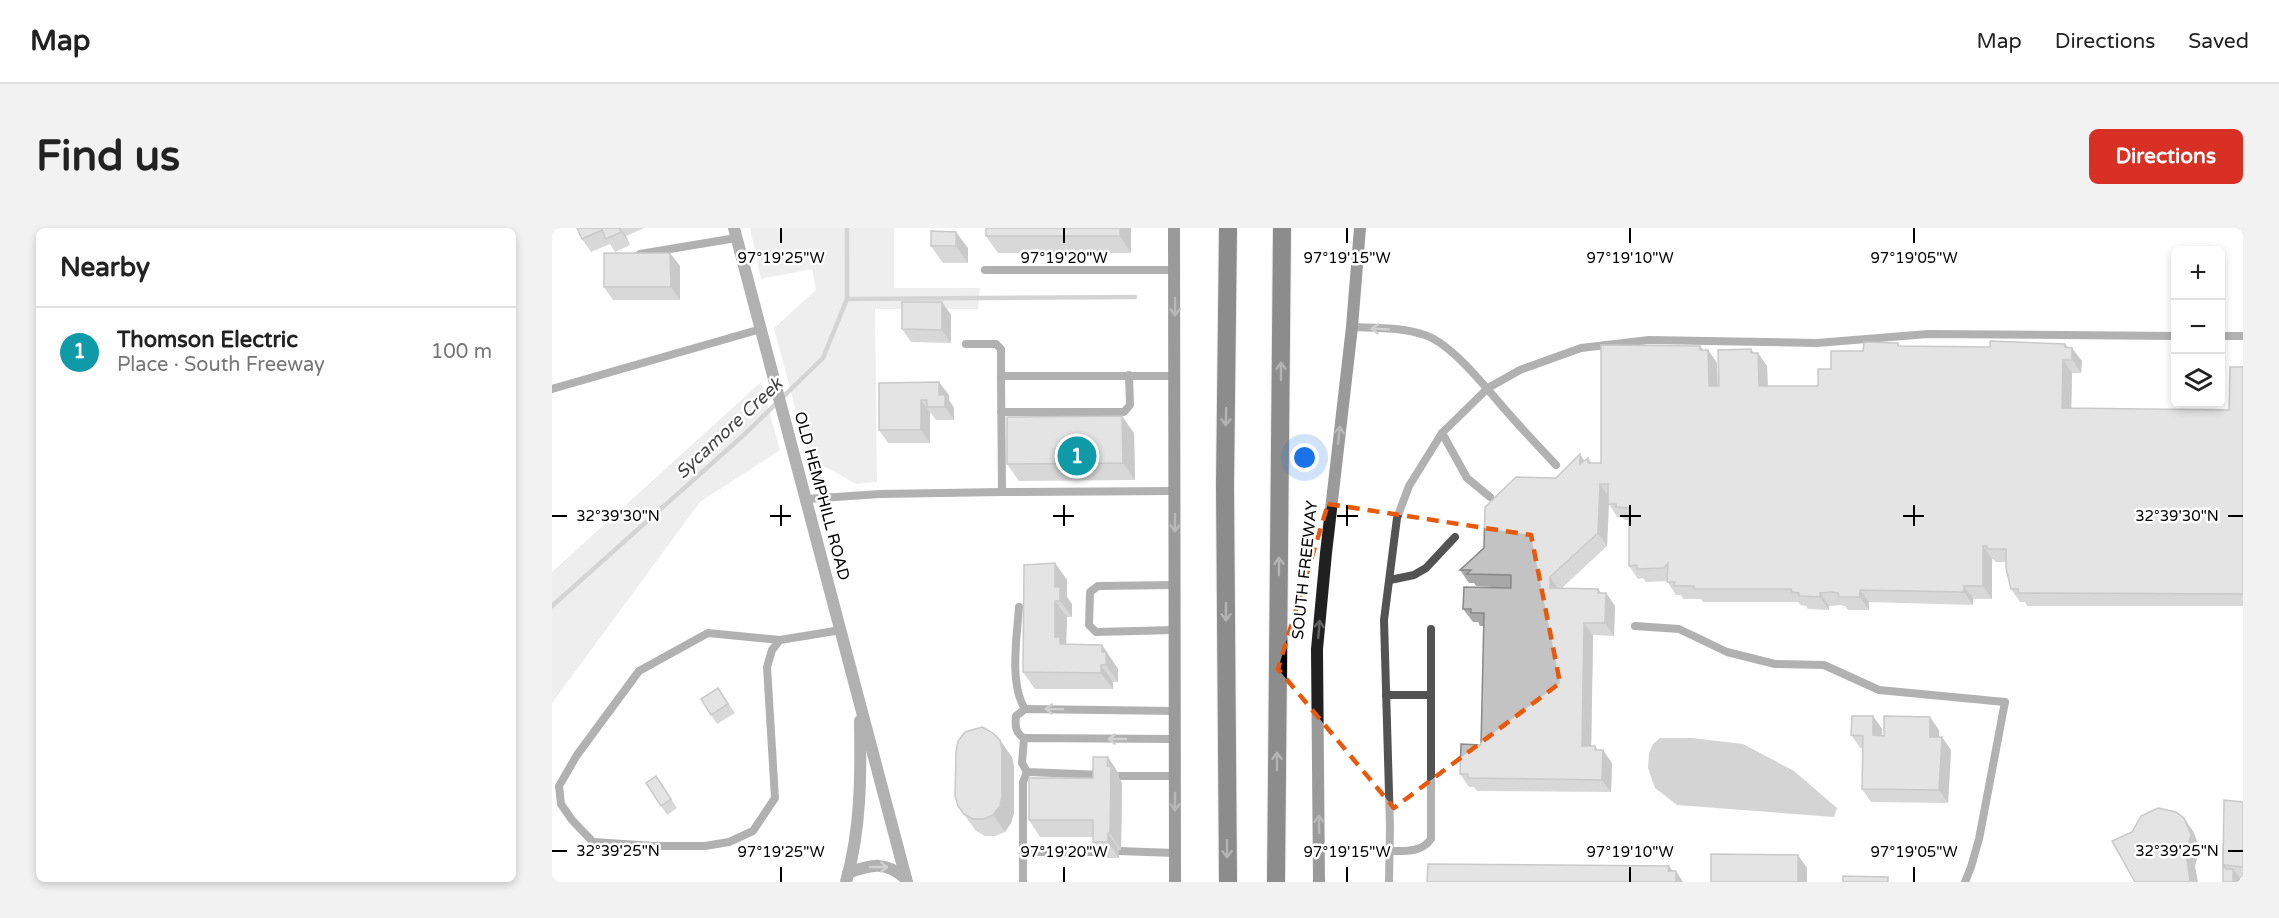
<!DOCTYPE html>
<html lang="en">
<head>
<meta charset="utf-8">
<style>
  :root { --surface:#fff; --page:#f2f2f2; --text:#222; --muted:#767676; --line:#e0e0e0; --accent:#d93025 }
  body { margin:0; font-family:"Varela Round",sans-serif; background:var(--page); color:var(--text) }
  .controls { position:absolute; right:18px; top:18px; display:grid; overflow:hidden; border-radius:9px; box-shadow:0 3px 9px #0003 }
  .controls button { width:54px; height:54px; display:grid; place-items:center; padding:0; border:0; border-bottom:2px solid var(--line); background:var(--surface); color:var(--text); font:30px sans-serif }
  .you { position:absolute; left:753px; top:230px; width:21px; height:21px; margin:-15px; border:4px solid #fff; border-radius:50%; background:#1a73e8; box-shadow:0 0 0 9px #1a73e833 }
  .badge { display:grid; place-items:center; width:39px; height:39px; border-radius:50%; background:var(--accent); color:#fff; font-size:20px; font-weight:700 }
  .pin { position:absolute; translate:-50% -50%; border:3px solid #fff; box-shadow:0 2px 6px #0006 }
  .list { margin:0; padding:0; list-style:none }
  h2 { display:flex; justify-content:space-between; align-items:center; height:78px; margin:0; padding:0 24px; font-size:26px }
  h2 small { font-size:20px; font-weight:400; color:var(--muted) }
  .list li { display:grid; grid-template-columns:39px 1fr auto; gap:18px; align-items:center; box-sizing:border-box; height:90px; padding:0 24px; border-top:2px solid var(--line) }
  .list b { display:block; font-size:22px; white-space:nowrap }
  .list p { margin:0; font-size:20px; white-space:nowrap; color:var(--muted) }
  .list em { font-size:20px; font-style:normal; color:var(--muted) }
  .icon { flex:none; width:33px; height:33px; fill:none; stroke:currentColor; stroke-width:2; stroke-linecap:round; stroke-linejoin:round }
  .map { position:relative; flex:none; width:1691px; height:654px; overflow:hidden; border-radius:9px }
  header { display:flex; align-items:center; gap:36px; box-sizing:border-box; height:84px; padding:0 30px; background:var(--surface); border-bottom:2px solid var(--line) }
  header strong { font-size:28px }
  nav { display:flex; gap:33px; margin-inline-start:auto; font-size:21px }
  .intro { display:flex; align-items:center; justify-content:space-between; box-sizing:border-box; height:144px; padding:0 36px }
  h1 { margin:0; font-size:42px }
  .button { padding:15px 27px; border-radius:9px; background:var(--accent); color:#fff; font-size:21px; font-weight:700 }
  main { display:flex; gap:36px; padding:0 36px }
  aside { flex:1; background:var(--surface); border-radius:9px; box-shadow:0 3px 9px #0003 }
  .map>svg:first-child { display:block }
  .green { fill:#dadada }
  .water { fill:#a1a1a1 }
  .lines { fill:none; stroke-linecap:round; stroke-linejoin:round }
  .stream { stroke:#a1a1a1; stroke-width:4.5 }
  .motorway-casing { stroke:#dbdbdb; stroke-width:20 }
  .service { stroke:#535353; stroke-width:8 }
  .minor { stroke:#535353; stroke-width:12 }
  .secondary { stroke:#202020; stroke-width:12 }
  .motorway { stroke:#000; stroke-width:18 }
  .wall { fill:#a8a8a8 }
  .shaded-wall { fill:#888 }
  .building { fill:#c3c3c3; stroke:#888; stroke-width:1.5 }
  .oneway { stroke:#636363 }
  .oneway2 { stroke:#989898 }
  .oneway3 { stroke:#595959 }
  .marked { fill:none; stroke:#e8590c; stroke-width:4.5; stroke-dasharray:12 8; stroke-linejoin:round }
  .ticks { fill:none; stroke:#000; stroke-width:2 }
  .labels { text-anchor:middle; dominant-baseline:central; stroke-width:5; stroke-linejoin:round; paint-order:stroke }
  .street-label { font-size:16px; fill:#000; stroke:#fff }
  .water-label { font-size:18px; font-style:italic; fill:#424242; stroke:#fff }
  .ticks-label { font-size:15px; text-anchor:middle; fill:#000; stroke:#fff; stroke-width:5; stroke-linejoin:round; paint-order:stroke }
</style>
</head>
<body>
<header>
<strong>Map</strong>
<nav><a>Map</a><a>Directions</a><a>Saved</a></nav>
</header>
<div class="intro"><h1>Find us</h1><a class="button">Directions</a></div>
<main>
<aside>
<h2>Nearby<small></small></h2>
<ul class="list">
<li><span class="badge" style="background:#0f9aa8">1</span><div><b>Thomson Electric</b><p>Place · South Freeway</p></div><em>100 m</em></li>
</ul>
</aside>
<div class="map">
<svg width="1691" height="654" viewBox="0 0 1691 654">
  <rect width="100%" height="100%" fill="#fff"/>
  <g class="green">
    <polygon points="198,0 342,0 342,60 428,60 426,81 323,81 325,254 304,256 256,229 222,100 264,62 260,41 209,51"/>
    <polygon points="209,154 228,222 148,274 0,475 0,344"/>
  </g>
  <polygon class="water" points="1108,510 1140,510 1191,516 1242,543 1285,580 1282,589 1125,577 1103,560 1096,540 1097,525 1101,516"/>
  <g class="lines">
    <g class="stream">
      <polyline points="295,71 583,69"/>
      <polyline points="0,378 194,205 271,130 295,71 295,0"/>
    </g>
    <defs>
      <g id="motorway">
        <polyline points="676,654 673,257 676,0"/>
        <polyline points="724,654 730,0"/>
      </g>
    </defs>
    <use href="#motorway" class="motorway-casing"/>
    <g class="service">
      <polyline points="88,26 184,10"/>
      <polyline points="433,42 623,42"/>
      <path d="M800,99C824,100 850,99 873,107C902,117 937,164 957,186C972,203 988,220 1004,237"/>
      <polyline points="1668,108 1691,108"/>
      <polyline points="414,116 444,116 449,121 449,148"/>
      <polyline points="623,148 449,148 450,264 623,263"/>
      <polyline points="0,161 209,101"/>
      <polyline points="449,184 572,184 578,177 577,147"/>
      <polyline points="890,205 915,250 938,269"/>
      <polyline points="254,271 328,266 450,264"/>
      <polyline points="838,352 862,347 874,340 903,309"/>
      <polyline points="623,357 546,358 538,364 537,397 544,404 623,402"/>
      <path d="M467,379C465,408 457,456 473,481"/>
      <polyline points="1083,398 1127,401 1175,424 1223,436 1272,437 1327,462 1453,474 1427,611 1419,639 1413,654"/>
      <polyline points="228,412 156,405 87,443 25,527 7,558 9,576 20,592 41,614 102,618 153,618 177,614 201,603 223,570 215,439 220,422 228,412 289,402"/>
      <polyline points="834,467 877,467"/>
      <path d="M472,510C463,505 463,497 464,488L473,481L623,483"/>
      <polyline points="551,547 475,544 470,535 472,510 623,511"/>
      <polyline points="567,548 623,548"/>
      <polyline points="567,623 623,625"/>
      <path d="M837,623C853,623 869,625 879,611V401"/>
      <polyline points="471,624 553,624"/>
      <polyline points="471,654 471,554 475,544"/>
      <polyline points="837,654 838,599 832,392 845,290 857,258 890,205 936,160 968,142 1029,120 1097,112 1265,115 1376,106 1624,108"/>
    </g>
    <g class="minor">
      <polyline points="182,0 355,654"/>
      <path d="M296,645C320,636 334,633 354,651"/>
      <path d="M294,654C309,601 309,548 308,493"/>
    </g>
    <g class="secondary">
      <polyline points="622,0 623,654"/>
      <polyline points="767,654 765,421 774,325 800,99 808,0"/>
    </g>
    <use href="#motorway" class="motorway"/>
  </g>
  <g class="wall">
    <polygon points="25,0 92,0 74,8 78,17 63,24 58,16 39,24 30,11"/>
    <polygon points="579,0 579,25 446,25 434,8"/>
    <polygon points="379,3 416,20 416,35 391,35 379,18"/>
    <polygon points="118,25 128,38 128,72 61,72 52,59"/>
    <polygon points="390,74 399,87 399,115 359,114 350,101"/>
    <polygon points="1513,116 1515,119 1530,133 1529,145 1520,145 1519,181 1677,182 1691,139 1691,378 1475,378 1473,374 1468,374 1459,361 1454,334 1444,334 1441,331 1440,331 1440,371 1421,371 1421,377 1317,374 1317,382 1296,382 1293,378 1288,377 1277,378 1277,382 1256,381 1254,378 1249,377 1246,374 1151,374 1149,371 1131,371 1129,367 1124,367 1115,353 1094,354 1091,350 1086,351 1077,338 1077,292 1073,292 1070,289 1065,289 1057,276 1055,318 1009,361 1046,361 1048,365 1054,365 1063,378 1062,408 1041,407 1039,518 1043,518 1045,522 1060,535 1059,564 925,563 922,559 917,559 908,546 929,517 932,398 928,398 926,394 921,394 911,381 959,360 924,358 922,355 917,355 908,342 1004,250 1036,230 1040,235 1049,235 1148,118 1151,122 1156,122 1165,135 1166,158 1167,158 1201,125 1215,138 1216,158 1266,158 1279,141 1311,123 1348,118 1438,119"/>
    <polygon points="327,155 397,167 397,172 402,180 402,192 384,192 379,185 378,185 378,215 336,215 327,202"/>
    <polygon points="582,205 583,252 467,253 455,236"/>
    <polygon points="503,335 515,352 515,369 520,376 520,389 515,389 514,416 550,417 566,441 566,454 561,454 561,461 483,461 471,444"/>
    <polygon points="166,460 183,485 165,496 149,471"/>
    <polygon points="1321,488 1330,501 1330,508 1387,502 1387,509 1399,522 1396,575 1319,574 1310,561 1311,520 1308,520 1299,507"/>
    <polygon points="460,529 462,539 462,585 459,595 453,604 443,608 433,608 424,603 406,578"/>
    <polygon points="567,546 567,550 570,555 569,622 567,622 567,630 553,630 541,614 541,609 488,609 477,592 541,550"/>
    <polygon points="104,548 125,580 115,587 94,555"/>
    <polygon points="1672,572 1691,574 1691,650 1688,650 1688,654 1671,654"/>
  </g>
  <g class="shaded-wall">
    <polygon points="67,0 68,0 74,8 78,17"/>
    <polygon points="568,0 579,0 579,25 568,8"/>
    <polygon points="404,4 416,20 416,35 404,18"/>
    <polygon points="118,25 128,38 128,72 119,59"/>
    <polygon points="390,74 399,87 399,115 390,102"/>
    <polygon points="1513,116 1520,127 1520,120 1530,133 1529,145 1513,119"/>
    <polygon points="1148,118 1156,129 1156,122 1165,135 1166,171 1157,158"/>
    <polygon points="1199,121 1206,132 1206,125 1215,138 1216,171 1207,158 1199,125"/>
    <polygon points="1511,132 1520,145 1519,193 1510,180"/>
    <polygon points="387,154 397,167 397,172 402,180 402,192 393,179 387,167"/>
    <polygon points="369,172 378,185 378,215 369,202"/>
    <polygon points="570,188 582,205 583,252 571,235"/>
    <polygon points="1028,226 1037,239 1028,236"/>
    <polygon points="1048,256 1057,269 1055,318 1046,305"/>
    <polygon points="1431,318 1440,331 1440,371 1431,358"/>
    <polygon points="503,335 515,352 515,369 520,376 520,389 508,373 503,359"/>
    <polygon points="998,349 1007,362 998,360"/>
    <polygon points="1412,358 1421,371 1421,377 1412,364"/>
    <polygon points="1046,361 1054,372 1054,365 1063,378 1062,408 1053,395 1046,365"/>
    <polygon points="1308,362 1317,374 1317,382 1308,369"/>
    <polygon points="1268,365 1277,378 1277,382 1268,369"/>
    <polygon points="503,373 515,389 514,419 520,433 503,409"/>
    <polygon points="1032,395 1041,407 1039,531 1030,518"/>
    <polygon points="550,417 566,441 566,454 554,437 550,424"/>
    <polygon points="549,437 561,454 561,461 549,445"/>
    <polygon points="1321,488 1330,501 1330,520 1321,507"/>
    <polygon points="1378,489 1387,502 1387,522 1378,509"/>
    <polygon points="1390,509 1399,522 1396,575 1387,562"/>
    <polygon points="448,512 460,529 462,539 462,585 459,595 453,604 441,587"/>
    <polygon points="1043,518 1050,529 1051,522 1060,535 1059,564 1050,552 1043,522"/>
    <polygon points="556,529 567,546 567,550 570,555 569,622 558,605"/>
    <polygon points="1632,590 1641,603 1648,620 1643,638 1646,654 1639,654 1638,653 1634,625"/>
    <polygon points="556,605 567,622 567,630 556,614"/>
    <polygon points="1246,627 1255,640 1255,654 1246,654"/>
    <polygon points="1117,638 1124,648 1124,643 1131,654 1124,654 1116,643"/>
    <polygon points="1681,641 1688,650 1688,654 1681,654"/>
  </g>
  <g class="building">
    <polygon points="25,0 67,0 69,4 54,11 50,2 30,11"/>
    <rect x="434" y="0" width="134" height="8"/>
    <polygon points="379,3 404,4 404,18 379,18"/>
    <polygon points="52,25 118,25 119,59 52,59"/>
    <polygon points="350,74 390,74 390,102 350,101"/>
    <polygon points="1438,113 1513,116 1513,119 1520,120 1520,132 1511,132 1510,180 1677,182 1678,139 1691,139 1691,366 1466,365 1466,361 1459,361 1454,340 1454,321 1435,321 1435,318 1431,318 1431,358 1412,358 1412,364 1308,362 1308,369 1287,369 1286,365 1279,364 1268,365 1268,369 1247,368 1247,365 1240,364 1239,361 1142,361 1142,358 1122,358 1123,354 1115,354 1116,335 1112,340 1085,341 1085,337 1077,338 1077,280 1064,279 1064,276 1056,276 1056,256 1048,256 1046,305 998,349 998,360 1046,361 1046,365 1054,365 1053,395 1032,395 1030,518 1043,518 1043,522 1051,522 1050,552 916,550 916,546 908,546 909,516 929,517 932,385 919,385 919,381 911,381 912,359 959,360 959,347 915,346 919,342 908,342 932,320 933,279 964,249 1004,250 1028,226 1028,236 1036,230 1036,235 1049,235 1049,117 1148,118 1148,122 1156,122 1157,158 1167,158 1166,122 1199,121 1199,125 1206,125 1207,158 1266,158 1266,141 1279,141 1279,123 1311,123 1312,114 1346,115 1346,118 1438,119"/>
    <polygon points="387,154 387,167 393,167 393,179 375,179 375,172 369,172 369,202 327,202 327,155"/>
    <polygon points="570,188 571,235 455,236 455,189"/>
    <polygon points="503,335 503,359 508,359 508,373 503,373 503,409 508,409 508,416 550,417 550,424 554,424 554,437 549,437 549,445 471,444 472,337"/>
    <polygon points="166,460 176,476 159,487 149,471"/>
    <polygon points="1300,488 1321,488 1321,507 1332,508 1332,488 1378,489 1378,509 1390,509 1387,562 1310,561 1311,508 1299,507"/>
    <polygon points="430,499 441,505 448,512 450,522 450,568 448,578 441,587 432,591 421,591 412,586 406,578 403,568 404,523 406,513 413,504"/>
    <polygon points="541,529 556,529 555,538 559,538 558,605 556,605 556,614 541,614 541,592 477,592 477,550 541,550"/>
    <polygon points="104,548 119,571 109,578 94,555"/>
    <polygon points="1672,572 1691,574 1691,639 1671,637"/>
    <polygon points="1606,580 1624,584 1632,590 1639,607 1634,625 1638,653 1635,654 1583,654 1560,613 1580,604 1589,588"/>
    <polygon points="1671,617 1671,637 1674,641 1681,641 1681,654 1671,654"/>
    <polygon points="1159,626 1246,627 1246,654 1159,654"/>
    <polygon points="876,636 1117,638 1116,643 1124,643 1124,654 875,654"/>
    <polygon points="1291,648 1336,649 1336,654 1291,654"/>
  </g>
  <defs><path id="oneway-shaft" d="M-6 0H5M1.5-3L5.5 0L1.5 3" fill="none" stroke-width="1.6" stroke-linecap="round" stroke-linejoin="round" transform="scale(1.5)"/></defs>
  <g class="oneway">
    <use href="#oneway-shaft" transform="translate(623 79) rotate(90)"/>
    <use href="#oneway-shaft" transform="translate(787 207) rotate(-83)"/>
    <use href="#oneway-shaft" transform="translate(623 295) rotate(90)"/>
    <use href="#oneway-shaft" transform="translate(767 401) rotate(-85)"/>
    <use href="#oneway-shaft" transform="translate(623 574) rotate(90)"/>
    <use href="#oneway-shaft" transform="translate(767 596) rotate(-91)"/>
  </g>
  <g class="oneway2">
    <use href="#oneway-shaft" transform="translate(828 101) rotate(-177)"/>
    <use href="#oneway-shaft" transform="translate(502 481) rotate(-179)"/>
    <use href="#oneway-shaft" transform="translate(565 511) rotate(180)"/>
    <use href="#oneway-shaft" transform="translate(327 639)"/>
  </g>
  <g class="oneway3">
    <use href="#oneway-shaft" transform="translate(729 143) rotate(-90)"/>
    <use href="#oneway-shaft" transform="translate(674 189) rotate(91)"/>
    <use href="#oneway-shaft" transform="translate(727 338) rotate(-90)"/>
    <use href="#oneway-shaft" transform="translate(674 384) rotate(90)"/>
    <use href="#oneway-shaft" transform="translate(725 533) rotate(-90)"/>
    <use href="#oneway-shaft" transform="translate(675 621) rotate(90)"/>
  </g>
  <path d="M0 0H1691V654H0ZM776,276L979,307L1008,455L842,580L726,441Z" fill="#fff" fill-opacity=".55" fill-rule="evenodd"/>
  <path class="marked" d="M776,276L979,307L1008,455L842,580L726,441Z"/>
  <path class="ticks" d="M229,0V15M512,0V15M795,0V15M1078,0V15M1362,0V15M229,277V298M512,277V298M795,277V298M1078,277V298M1362,277V298M0,288H15M218,288H239M501,288H522M785,288H806M1068,288H1089M1351,288H1372M1676,288H1691M0,623H15M1676,623H1691M229,639V654M512,639V654M795,639V654M1078,639V654M1362,639V654"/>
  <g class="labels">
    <g class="street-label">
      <text transform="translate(270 268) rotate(75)">OLD HEMPHILL ROAD</text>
      <text transform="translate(753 342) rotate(-84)">SOUTH FREEWAY</text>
    </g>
    <g class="water-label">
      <text transform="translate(177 200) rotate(-43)">Sycamore Creek</text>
    </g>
  </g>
  <g class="ticks-label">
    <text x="229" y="35">97°19'25"W</text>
    <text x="512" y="35">97°19'20"W</text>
    <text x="795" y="35">97°19'15"W</text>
    <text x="1078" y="35">97°19'10"W</text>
    <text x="1362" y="35">97°19'05"W</text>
    <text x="66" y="293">32°39'30"N</text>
    <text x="1625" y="293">32°39'30"N</text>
    <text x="66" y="628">32°39'25"N</text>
    <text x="1625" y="628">32°39'25"N</text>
    <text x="229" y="629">97°19'25"W</text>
    <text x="512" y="629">97°19'20"W</text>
    <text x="795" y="629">97°19'15"W</text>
    <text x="1078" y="629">97°19'10"W</text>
    <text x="1362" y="629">97°19'05"W</text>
  </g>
</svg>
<div class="controls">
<button>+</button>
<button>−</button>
<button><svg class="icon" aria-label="layers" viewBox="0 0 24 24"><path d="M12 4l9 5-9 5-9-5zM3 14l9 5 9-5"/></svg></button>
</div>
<div class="you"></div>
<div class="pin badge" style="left:525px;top:228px;background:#0f9aa8">1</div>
</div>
</main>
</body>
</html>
